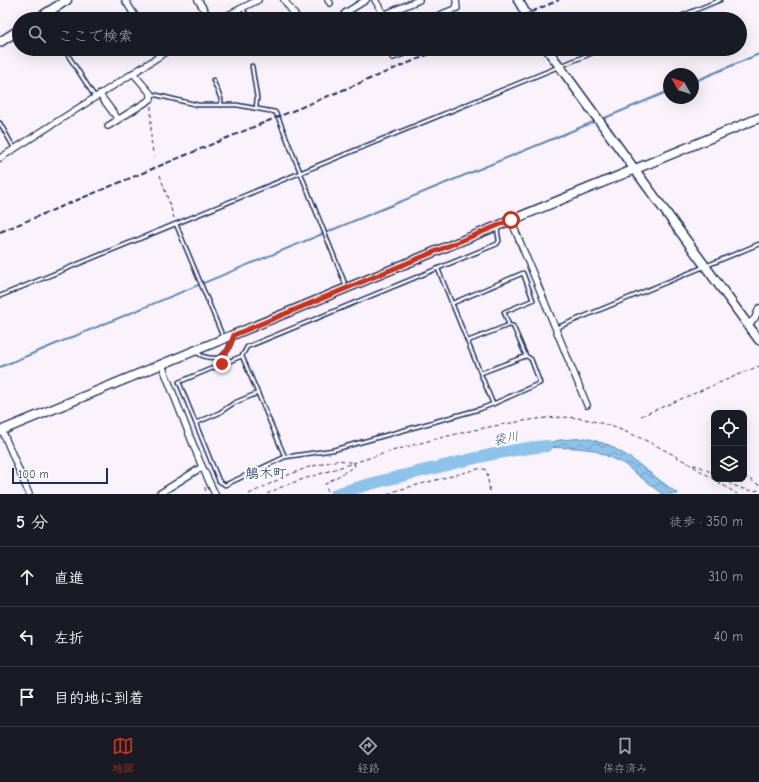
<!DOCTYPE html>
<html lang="ja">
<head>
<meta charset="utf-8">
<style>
  :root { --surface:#171b24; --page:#20242c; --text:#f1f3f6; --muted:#9ea1a6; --line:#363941; --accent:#c8321e }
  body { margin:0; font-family:"Comic Neue","Klee One",sans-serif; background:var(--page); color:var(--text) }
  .controls { position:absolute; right:12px; bottom:12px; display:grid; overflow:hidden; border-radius:8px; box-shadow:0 4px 16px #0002 }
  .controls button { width:36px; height:36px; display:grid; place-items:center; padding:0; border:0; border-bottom:1px solid var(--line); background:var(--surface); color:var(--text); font:20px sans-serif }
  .compass { position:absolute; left:663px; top:68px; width:36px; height:36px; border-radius:50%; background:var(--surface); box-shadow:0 4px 16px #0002; rotate:309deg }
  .scale { position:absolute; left:12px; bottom:10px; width:96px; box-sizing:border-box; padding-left:4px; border:2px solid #1b2f5e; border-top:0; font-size:11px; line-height:14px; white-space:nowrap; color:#1b2f5e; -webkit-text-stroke:3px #fff; paint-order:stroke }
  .stop { position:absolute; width:12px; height:12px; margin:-9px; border:3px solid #c8321e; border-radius:50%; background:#fff }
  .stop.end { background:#c8321e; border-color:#fff; box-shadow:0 1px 4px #0008 }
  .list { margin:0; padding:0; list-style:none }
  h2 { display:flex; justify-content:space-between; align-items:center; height:52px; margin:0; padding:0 16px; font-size:17px }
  h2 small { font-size:13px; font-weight:400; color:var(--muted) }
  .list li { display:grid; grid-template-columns:26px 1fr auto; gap:12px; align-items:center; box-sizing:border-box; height:60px; padding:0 16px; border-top:1px solid var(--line) }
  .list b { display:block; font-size:15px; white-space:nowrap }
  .list em { font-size:13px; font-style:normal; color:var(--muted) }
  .icon { flex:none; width:22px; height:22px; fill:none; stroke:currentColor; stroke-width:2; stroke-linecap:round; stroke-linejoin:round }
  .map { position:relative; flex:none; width:759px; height:494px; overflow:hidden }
  .search { position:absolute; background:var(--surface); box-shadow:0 4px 16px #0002; left:12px; right:12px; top:12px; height:44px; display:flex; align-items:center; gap:10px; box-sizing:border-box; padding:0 14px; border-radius:22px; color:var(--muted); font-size:15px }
  .sheet { height:232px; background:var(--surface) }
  nav { display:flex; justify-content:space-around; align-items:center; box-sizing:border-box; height:56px; border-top:1px solid var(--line); background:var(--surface); font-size:11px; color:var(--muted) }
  nav a { display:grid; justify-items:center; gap:2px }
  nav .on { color:var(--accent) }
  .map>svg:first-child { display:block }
  .water { fill:url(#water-waves); stroke:#5f88b3 }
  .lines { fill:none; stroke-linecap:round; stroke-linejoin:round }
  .stream { stroke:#5f88b3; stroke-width:2 }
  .river { stroke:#8dc3eb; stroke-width:12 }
  .lane-casing { stroke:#1b2f5e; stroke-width:5.5 }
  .street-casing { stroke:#1b2f5e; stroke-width:8 }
  .secondary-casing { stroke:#1b2f5e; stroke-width:11 }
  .primary-casing { stroke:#1b2f5e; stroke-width:11 }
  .path { stroke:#1b2f5e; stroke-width:1; stroke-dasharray:4 3; stroke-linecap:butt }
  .lane { stroke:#fff; stroke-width:2.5 }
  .street { stroke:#fff; stroke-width:5.5 }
  .secondary { stroke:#fff; stroke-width:8 }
  .primary { stroke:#fff; stroke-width:8 }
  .rail { stroke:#1b2f5e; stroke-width:2; stroke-dasharray:6 3; stroke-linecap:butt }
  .route { stroke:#c8321e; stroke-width:5 }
  .labels { text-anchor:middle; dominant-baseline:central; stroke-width:4; stroke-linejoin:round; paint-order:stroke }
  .water-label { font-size:13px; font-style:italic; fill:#3d5b88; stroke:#fff }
  .quarter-label { font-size:14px; fill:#1b2f5e; stroke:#fff }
</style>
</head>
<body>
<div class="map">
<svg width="759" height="494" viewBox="0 0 759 494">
  <defs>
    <pattern id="water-waves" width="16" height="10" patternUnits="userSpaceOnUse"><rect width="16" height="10" fill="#8dc3eb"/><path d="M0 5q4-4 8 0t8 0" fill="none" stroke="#729fc2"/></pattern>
  </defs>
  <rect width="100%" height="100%" fill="#fbf3fc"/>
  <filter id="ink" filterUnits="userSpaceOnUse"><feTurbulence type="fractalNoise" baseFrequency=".025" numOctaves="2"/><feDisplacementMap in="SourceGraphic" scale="8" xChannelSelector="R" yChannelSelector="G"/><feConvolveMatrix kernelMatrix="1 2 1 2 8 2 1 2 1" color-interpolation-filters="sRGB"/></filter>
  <g filter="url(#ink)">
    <polygon class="water" points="586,438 609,445 629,457 678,494 662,494 624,464 594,450 577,448 532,447 560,440"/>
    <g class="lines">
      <g class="stream">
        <polyline points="693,82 759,54"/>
        <polyline points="600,120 669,91"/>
        <polyline points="0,367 596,121"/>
      </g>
      <path class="river" d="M336,494C370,483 405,475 439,467C475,458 511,449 547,446"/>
      <defs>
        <g id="lane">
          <polyline points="243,8 248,19"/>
          <polyline points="674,19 720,0"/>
          <polyline points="64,49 95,97"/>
          <polyline points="252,66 257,98 256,108"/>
          <polyline points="213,80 221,99 221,105"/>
          <polyline points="152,94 198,105 237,105 275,112 278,117 346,286"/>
          <polyline points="0,123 14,148"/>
          <polyline points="176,224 223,337"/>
          <polyline points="438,269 493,404 540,383 531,359 526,356"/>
          <polyline points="0,296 602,49"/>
          <polyline points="453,303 523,273 533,300 504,312 509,325 513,326 514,328 526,356 481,373"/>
          <polyline points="556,328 759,244"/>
          <polyline points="468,341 509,325"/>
          <path d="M197,353C204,358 211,358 220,358"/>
          <polyline points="242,356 247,347 497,244 499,241 497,228"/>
          <polyline points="220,358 228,350 233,337"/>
          <polyline points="196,423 219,413 234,403 258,393"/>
          <polyline points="285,457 242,356 179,382 219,481 225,485 285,457 333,450 480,409 493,404"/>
        </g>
        <g id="street">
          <polyline points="125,0 137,19"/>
          <polyline points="198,0 210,19"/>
          <polyline points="284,0 298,19"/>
          <polyline points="328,0 330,3"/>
          <polyline points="375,0 384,15"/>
          <polyline points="345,13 366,0"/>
          <polyline points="220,19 258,0"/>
          <polyline points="366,19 368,18 374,19 419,0"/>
          <polyline points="430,19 457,8 456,0"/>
          <polyline points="155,49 159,56"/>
          <polyline points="389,49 393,57 414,49"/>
          <polyline points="100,95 118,119"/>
          <polyline points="108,126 151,99 151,94 133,73"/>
          <polyline points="0,158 171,49"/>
          <polyline points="511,220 587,405"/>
          <polyline points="748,325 755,318 759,308"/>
          <polyline points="162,365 200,462 215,494"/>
          <polyline points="2,430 29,494"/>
          <polyline points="159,494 202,467"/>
        </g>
        <g id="secondary">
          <polyline points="518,0 529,19"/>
          <polyline points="547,49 759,340"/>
          <polyline points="0,431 759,118"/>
        </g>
        <g id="primary">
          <polyline points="37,19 67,0"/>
          <polyline points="0,42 19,30"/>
        </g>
      </defs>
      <use href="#lane" class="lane-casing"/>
      <use href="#street" class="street-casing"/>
      <use href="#secondary" class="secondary-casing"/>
      <use href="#primary" class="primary-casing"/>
      <g class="path">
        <polyline points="151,106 151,139 154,159"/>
        <polyline points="160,175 174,218"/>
        <polyline points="641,416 759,366"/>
        <polyline points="693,465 699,466 714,474"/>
        <polyline points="744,476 759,485"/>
        <path d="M722,479C733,485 747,493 759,490"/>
        <polyline points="205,487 206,494"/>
        <polyline points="249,494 288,475 309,467 339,460 354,463 355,466 325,484 329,494"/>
        <path d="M267,494C289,482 315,476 338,468C395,449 452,433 511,423C536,419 563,414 589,420C641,432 692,465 737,494"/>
        <polyline points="388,494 398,490 478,469 485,469 487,472 490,494"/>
      </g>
      <use href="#lane" class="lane"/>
      <use href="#street" class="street"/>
      <use href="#secondary" class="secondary"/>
      <use href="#primary" class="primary"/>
      <g class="rail">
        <polyline points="515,19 559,0"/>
        <polyline points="0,232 442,49"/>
      </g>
    </g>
  </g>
  <g class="lines" filter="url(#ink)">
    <polyline class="route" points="222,364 220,358 228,350 234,335 511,220"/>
  </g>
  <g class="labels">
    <g class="water-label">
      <text transform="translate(506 438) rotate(-11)">袋川</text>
    </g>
    <g class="quarter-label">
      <text x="266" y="473">鵤木町</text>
    </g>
  </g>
</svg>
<div class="controls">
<button><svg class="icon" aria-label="locate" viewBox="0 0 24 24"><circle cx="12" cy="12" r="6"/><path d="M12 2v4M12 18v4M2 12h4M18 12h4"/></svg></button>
<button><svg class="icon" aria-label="layers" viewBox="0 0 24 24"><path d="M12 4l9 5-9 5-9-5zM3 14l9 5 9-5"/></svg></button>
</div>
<svg class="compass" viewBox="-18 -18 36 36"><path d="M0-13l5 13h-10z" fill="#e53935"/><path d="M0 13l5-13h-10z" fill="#9ea1a6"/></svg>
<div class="scale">100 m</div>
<div class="stop" style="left:511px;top:220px"></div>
<div class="stop end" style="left:222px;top:364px"></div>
<div class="search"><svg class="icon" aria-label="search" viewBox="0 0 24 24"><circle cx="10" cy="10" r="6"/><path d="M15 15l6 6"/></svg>ここで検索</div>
</div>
<section class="sheet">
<h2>5 分<small>徒歩 · 350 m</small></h2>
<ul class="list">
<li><svg class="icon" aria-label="ahead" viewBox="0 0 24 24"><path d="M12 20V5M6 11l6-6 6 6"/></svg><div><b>直進</b></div><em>310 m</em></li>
<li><svg class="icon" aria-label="left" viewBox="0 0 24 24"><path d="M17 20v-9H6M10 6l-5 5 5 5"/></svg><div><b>左折</b></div><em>40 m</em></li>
<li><svg class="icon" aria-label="arrive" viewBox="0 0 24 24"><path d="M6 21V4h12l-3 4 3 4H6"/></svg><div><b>目的地に到着</b></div></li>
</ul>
</section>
<nav>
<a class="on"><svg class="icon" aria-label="map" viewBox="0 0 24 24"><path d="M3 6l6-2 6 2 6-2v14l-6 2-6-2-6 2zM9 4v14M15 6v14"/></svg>地図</a>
<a><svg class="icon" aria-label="directions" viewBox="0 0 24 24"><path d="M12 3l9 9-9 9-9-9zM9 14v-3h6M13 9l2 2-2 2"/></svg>経路</a>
<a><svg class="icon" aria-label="saved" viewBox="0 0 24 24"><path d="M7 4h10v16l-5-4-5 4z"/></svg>保存済み</a>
</nav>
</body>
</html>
